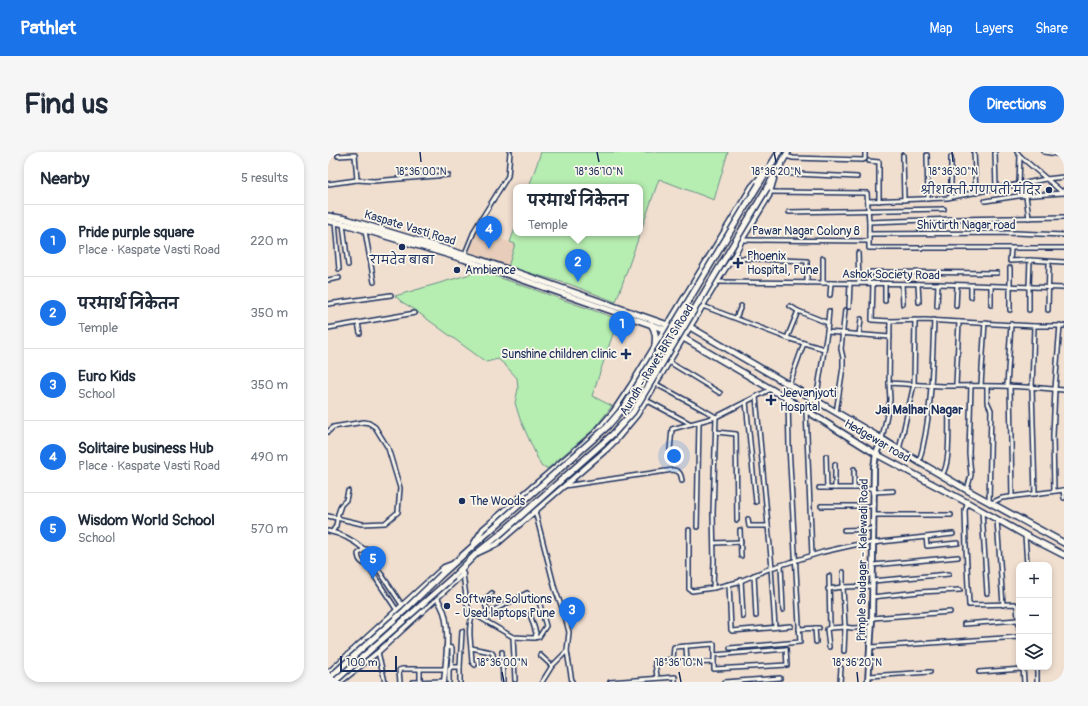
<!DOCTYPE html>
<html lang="en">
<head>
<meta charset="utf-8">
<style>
  :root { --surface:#fff; --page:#f6f6f7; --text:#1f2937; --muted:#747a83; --line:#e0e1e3; --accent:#1a73e8 }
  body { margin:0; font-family:Pangolin,"Playpen Sans Deva",sans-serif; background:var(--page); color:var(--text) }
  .controls { position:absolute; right:12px; bottom:12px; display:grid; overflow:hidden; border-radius:8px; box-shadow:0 2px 6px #0003 }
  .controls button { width:36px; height:36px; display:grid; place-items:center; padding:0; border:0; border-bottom:1px solid var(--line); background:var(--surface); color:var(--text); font:20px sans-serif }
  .scale { position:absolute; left:12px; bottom:10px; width:57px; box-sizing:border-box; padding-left:4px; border:2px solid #1b2f5e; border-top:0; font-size:11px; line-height:14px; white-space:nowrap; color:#1b2f5e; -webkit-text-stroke:3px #fbf7ec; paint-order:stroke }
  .you { position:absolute; left:346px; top:304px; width:14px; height:14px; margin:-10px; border:3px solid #fff; border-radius:50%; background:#1a73e8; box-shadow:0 0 0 6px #1a73e833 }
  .badge { display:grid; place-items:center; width:26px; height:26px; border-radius:50%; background:var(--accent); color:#fff; font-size:13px; font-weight:700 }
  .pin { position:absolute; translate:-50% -33px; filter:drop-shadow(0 1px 2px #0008) }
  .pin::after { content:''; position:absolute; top:21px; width:14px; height:12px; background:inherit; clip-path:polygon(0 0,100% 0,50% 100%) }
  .popup { position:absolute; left:185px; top:32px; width:130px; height:52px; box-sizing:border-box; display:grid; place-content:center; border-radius:8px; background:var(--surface); filter:drop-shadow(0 1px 3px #0005); font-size:13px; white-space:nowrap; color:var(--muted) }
  .popup b { font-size:15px; color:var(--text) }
  .popup::after { content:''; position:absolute; left:50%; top:100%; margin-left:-8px; border:8px solid transparent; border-top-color:var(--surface) }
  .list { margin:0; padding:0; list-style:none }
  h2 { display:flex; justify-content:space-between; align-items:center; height:52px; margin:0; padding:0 16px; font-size:17px }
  h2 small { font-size:13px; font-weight:400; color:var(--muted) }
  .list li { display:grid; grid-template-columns:26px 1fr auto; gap:12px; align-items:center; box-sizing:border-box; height:72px; padding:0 16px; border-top:1px solid var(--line) }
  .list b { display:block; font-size:15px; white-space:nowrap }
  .list p { margin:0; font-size:13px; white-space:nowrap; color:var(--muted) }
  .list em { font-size:13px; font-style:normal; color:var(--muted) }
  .icon { flex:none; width:22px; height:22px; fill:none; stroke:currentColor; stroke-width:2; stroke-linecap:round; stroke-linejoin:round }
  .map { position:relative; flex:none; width:736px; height:530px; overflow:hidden; border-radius:16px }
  header { display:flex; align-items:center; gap:24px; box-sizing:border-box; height:56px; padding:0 20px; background:var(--accent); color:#fff }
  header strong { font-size:19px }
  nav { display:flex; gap:22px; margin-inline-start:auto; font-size:14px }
  .intro { display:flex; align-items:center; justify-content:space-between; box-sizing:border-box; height:96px; padding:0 24px }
  h1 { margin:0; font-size:28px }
  .button { padding:10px 18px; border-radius:16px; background:var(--accent); color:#fff; font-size:14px; font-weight:700 }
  main { display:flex; gap:24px; padding:0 24px }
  aside { flex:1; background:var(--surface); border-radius:16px; box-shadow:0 2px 6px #0003 }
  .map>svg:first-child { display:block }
  .built { fill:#e8ceba }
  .green { fill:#b6edb0; stroke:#688e87 }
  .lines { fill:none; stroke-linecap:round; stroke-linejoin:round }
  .minor-casing { stroke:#1b2f5e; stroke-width:6 }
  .tertiary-casing { stroke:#1b2f5e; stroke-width:7 }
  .secondary-casing { stroke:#1b2f5e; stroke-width:8 }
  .primary-casing { stroke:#1b2f5e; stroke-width:8 }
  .minor { stroke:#fbf7ec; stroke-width:3 }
  .tertiary { stroke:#fbf7ec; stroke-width:4 }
  .secondary { stroke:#fbf7ec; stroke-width:4.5 }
  .primary { stroke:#fbf7ec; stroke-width:5 }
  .primary-bridge-casing { stroke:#1b2f5e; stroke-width:8; stroke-linecap:butt }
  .primary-bridge { stroke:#fbf7ec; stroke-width:5 }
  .ticks { fill:none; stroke:#1b2f5e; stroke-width:1.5 }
  .poi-dot { fill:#1b2f5e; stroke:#fbf7ec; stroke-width:1.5 }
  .labels { text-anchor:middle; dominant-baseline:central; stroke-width:3.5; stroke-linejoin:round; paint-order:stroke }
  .poi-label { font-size:12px; fill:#1b2f5e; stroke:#fbf7ec; text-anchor:start }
  .street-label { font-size:12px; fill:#1b2f5e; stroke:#fbf7ec }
  .neighbourhood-label { font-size:13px; font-weight:bold; fill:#1b2f5e; stroke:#fbf7ec }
  .ticks-label { font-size:10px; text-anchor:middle; fill:#1b2f5e; stroke:#fbf7ec; stroke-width:3.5; stroke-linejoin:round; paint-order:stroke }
</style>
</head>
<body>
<header>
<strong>Pathlet</strong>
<nav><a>Map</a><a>Layers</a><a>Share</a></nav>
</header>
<div class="intro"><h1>Find us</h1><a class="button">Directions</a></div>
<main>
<aside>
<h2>Nearby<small>5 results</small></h2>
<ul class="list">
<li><span class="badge">1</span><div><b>Pride purple square</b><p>Place · Kaspate Vasti Road</p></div><em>220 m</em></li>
<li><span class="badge">2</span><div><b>परमार्थ निकेतन</b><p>Temple</p></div><em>350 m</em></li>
<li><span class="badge">3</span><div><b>Euro Kids</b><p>School</p></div><em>350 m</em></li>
<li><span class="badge">4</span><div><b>Solitaire business Hub</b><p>Place · Kaspate Vasti Road</p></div><em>490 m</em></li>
<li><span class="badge">5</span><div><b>Wisdom World School</b><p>School</p></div><em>570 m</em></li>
</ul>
</aside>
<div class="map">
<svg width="736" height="530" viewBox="0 0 736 530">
  <rect width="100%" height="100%" fill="#f0dfcf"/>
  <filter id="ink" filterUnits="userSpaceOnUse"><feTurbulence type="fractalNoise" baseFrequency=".025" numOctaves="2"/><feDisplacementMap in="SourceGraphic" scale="8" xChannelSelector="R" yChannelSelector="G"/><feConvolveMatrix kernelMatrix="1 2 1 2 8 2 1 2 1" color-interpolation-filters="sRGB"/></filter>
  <g filter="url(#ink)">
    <polygon class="built" points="149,79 187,92 180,115 140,102"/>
    <g class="green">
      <polygon points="213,0 400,0 386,48 331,27 288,150 241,132 180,115 187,92 182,90 188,74 188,81 312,81 312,35 201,35"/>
      <polygon points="153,119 290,167 264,244 284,254 266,277 219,317 218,315 214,315 213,314 192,267 187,251 190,237 189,226 177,213 170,207 158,210 84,156 74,150 67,144"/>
    </g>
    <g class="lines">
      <defs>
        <g id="minor">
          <polyline points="646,0 648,41"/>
          <polyline points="689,0 692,4 735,41"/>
          <polyline points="716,0 736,3"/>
          <polyline points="667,1 668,36"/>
          <polyline points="575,3 576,48"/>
          <polyline points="599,3 600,47"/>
          <polyline points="458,4 465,6 535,8 537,7 537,0"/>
          <polyline points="623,5 623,45"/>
          <polyline points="541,9 551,10 551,49"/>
          <polyline points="449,21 529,25"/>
          <polyline points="29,28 46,29 120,23"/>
          <polyline points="0,32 29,28 27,3 10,4"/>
          <polyline points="691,32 692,4"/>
          <polyline points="442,40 539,41 541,70"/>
          <polyline points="698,44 701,66"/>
          <polyline points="540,49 619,46 718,27 736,25"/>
          <polyline points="657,49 690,44 735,41 736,38"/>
          <polyline points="461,60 616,57"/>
          <polyline points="736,65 627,67 541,70 541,96 736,96"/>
          <polyline points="7,70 11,117"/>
          <polyline points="15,72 20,113"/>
          <polyline points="37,79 46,130"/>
          <polyline points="541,82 687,81 736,83"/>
          <polyline points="414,88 541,89"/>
          <polyline points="683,97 682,109 702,108 736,110"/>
          <polyline points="530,101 531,131"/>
          <polyline points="136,104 147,77 180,24 182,0"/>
          <polyline points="405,106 479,109 479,131"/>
          <polyline points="682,116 682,158"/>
          <polyline points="0,128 11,126"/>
          <polyline points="389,130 610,132 736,136"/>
          <polyline points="495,131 495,106"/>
          <polyline points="540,131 543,120 669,121"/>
          <polyline points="545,131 544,168 562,169"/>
          <polyline points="557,132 557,149"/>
          <polyline points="574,132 575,152"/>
          <polyline points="590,132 591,150"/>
          <polyline points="502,143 503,131"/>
          <polyline points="643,145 643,134"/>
          <polyline points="0,152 63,143"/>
          <polyline points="663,153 663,134"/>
          <polyline points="375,154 459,186 496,197"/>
          <polyline points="462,154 470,159 500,171"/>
          <polyline points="609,154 610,132"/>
          <polyline points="628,154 629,133"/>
          <polyline points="521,155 522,131"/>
          <polyline points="701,158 701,135 702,108"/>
          <polyline points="720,158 721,112"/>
          <polyline points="408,166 413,154"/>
          <polyline points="30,171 32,181"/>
          <polyline points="706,174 704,236 707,342"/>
          <polyline points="0,176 87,161"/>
          <polyline points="499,180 562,185"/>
          <polyline points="531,183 533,167"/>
          <polyline points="459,186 470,159"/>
          <polyline points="341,210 392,241"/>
          <polyline points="561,231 562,169 597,168 706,174 736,174"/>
          <polyline points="328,232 376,258 388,265 385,361 386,409 385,436 410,430 443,416 495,400 526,393 625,382"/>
          <polyline points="461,233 476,191"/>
          <polyline points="628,233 631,170"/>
          <polyline points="653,233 657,170"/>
          <polyline points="659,234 659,249 663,258 661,350"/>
          <polyline points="679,234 683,172"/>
          <polyline points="682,234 684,345"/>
          <polyline points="428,245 444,416"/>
          <polyline points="318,248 363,272"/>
          <polyline points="488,249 499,180 501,159"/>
          <polyline points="418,250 428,350"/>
          <polyline points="478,259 484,403"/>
          <polyline points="508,261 515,215 515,206 513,197 517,158"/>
          <polyline points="0,280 5,275 36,270 41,271 47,275 60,296 72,336 70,360 57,371 34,372 0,364"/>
          <polyline points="388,280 408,282 409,368"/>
          <path d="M554,287L562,248L561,231C581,232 602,234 622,234C660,233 698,234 736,238"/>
          <polyline points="342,298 344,277 388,265 443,237"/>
          <polyline points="571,298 586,232 587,168"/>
          <polyline points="498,304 499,336"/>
          <path d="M591,310C604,265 604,215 606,168"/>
          <polyline points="507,312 507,336"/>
          <polyline points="526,317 526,336"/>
          <path d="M614,323C623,311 620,275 621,259"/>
          <path d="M236,334L345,318C352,319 353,322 354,329"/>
          <polyline points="491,336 546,336"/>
          <polyline points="639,338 643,323 641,301 643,233"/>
          <polyline points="735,338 736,346"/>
          <polyline points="726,339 725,284 727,237 732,173"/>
          <polyline points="546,340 565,339"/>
          <polyline points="640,351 637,358 638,395 641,453 687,452 689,455 691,476"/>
          <polyline points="663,351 674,346 736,338"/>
          <polyline points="493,354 546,354"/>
          <polyline points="207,359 227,437 236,461 241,480 239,499 244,530"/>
          <polyline points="654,359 659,441"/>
          <polyline points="546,363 623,363"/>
          <polyline points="420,367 421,374 439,374"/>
          <polyline points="669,368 675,453"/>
          <polyline points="369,375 371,270"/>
          <polyline points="361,378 361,437 364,439 385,436"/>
          <polyline points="412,378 413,404"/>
          <polyline points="516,378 546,377"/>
          <path d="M0,379C14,382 25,388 36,397"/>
          <polyline points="4,380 8,374 10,362 13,353 18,348 20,339"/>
          <polyline points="697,383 699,413"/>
          <polyline points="598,385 599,394 630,391"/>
          <polyline points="386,391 413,390"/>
          <polyline points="453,413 455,458"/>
          <polyline points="545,413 630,405"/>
          <polyline points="443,416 447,475"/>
          <polyline points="135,422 139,452 144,465 149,464 185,485 205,486 211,485 218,474 210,446"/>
          <polyline points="426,423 428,464"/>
          <polyline points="501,424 502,476 517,475 516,499"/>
          <polyline points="413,428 415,465"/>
          <polyline points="545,429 621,422"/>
          <polyline points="401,432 403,478 404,479 463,474"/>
          <polyline points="500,437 515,435 515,420"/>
          <polyline points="544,445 591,440 632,438"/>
          <path d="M70,460L39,413C33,411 31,409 30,402L36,397C47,397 45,402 46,411L84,468"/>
          <polyline points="160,461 156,448 164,441"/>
          <polyline points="202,462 208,481 207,486"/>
          <polyline points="149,464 160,461 199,441"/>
          <path d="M144,465C140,475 142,486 143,496L163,500L165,502L166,509L174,515"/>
          <polyline points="544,466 622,460"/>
          <polyline points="636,472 690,468"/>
          <polyline points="543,475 524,476 517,475 515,435 545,434"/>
          <polyline points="487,476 488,490"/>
          <polyline points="471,477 491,476"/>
          <polyline points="185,485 187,528"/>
          <polyline points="358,494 359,511 386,510"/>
          <polyline points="118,495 124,496 124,505 123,515 132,515 134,479"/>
          <polyline points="501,495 499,477 502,476"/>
          <polyline points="543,495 691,485"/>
          <polyline points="143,496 144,510 147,513"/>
          <polyline points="402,496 472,490 461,294 460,247"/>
          <polyline points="50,500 57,530"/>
          <polyline points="174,500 175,530"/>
          <polyline points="212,503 224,514"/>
          <polyline points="695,515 696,530"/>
          <polyline points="709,515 709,530"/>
          <polyline points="651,520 695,517"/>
          <polyline points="541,524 602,520"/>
          <polyline points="329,525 327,510 345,507 346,495 386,492 386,517 459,513 458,497 386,503"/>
          <polyline points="72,530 71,518 74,517 117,517"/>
          <polyline points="85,530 116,529"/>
          <polyline points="92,530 92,517"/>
          <polyline points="121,530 121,518 123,515"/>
          <polyline points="132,530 132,515"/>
          <polyline points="214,530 224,514 239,499"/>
          <polyline points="282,530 347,525 347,530"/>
          <polyline points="397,530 452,526"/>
          <polyline points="512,530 513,516"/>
        </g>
        <g id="tertiary">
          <polyline points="146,391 155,377 266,282 285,260 303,233 424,34 435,22"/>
          <polyline points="152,400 169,392 279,297 289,287 309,263 397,117 405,106 414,88 441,44 446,27"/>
          <path d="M109,446C112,451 114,455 116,460C122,478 118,511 116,530"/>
          <polyline points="0,521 116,415 124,412"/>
          <polyline points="12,530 50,500 135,422 133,417"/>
        </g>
        <polyline id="secondary" points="540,530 544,466 546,316 548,302 554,287"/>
        <g id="primary">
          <polyline points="431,32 451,0"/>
          <polyline points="439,36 460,0"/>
          <polyline points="0,64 18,67 150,107 340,173 362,175 554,287 591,310 639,338 736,391"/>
          <polyline points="0,69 17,72 135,107 347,181 460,247 548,302 640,351 697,383 736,403"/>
          <path d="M323,172C328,180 328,185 327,193"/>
          <polyline points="114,422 164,377"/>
          <polyline points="125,425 149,401 170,384"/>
        </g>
      </defs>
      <use href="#minor" class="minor-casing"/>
      <use href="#tertiary" class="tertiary-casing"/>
      <use href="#secondary" class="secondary-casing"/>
      <use href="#primary" class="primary-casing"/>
      <use href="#minor" class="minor"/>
      <use href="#tertiary" class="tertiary"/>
      <use href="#secondary" class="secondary"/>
      <use href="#primary" class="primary"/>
      <defs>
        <g id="primary-bridge">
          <polyline points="164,377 279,275 297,254 431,32"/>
          <polyline points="170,384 285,282 305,260 439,36"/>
          <polyline points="0,527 76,459 114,422"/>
          <polyline points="6,530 125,425"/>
        </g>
      </defs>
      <use href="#primary-bridge" class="primary-bridge-casing"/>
      <use href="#primary-bridge" class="primary-bridge"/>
    </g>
  </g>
  <path class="ticks" d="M92,0L93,10M269,0L271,10M446,0L448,10M624,0L625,10M174,520L176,530M351,520L353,530M529,520L530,530"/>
  <g class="poi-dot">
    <circle cx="721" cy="38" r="4"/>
    <circle cx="74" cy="95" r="4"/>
    <path d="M408 105h4v4h4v4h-4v4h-4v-4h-4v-4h4z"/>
    <circle cx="129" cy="118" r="4"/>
    <path d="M296 196h4v4h4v4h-4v4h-4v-4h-4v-4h4z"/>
    <path d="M441 242h4v4h4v4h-4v4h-4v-4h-4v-4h4z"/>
    <circle cx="134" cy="349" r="4"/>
    <circle cx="119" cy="454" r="4"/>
  </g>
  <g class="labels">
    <g class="poi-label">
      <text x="713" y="38" text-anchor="end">श्रीशक्ती गणपती मंदिर</text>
      <text x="419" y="104">Phoenix<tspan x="419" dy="14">Hospital, Pune</tspan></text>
      <text x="74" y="108" text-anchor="middle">रामदेव बाबा</text>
      <text x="137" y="118">Ambience</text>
      <text x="289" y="202" text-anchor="end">Sunshine children clinic</text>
      <text x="452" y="241">Jeevanjyoti<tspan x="452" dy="14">Hospital</tspan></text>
      <text x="142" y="349">The Woods</text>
      <text x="127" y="447">Software Solutions<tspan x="127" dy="14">- Used laptops Pune</tspan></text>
    </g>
    <g class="street-label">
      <text x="638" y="73">Shivtirth Nagar road</text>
      <text transform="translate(82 76) rotate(17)">Kaspate Vasti Road</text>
      <text x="478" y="79">Pawar Nagar Colony 8</text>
      <text transform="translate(563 123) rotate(1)">Ashok Society Road</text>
      <text transform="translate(329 208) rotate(-58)">Aundh - Ravet BRTS Road</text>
      <text transform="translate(549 289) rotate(30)">Hedgewar road</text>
      <text transform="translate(535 408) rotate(-89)">Pimple Saudagar - Kalewadi Road</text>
    </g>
    <g class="neighbourhood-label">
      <text x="591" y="258">Jai Malhar Nagar</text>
    </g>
  </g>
  <g class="ticks-label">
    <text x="93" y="23">18°36'00"N</text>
    <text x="271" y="23">18°36'10"N</text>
    <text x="448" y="23">18°36'20"N</text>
    <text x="625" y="23">18°36'30"N</text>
    <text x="174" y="514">18°36'00"N</text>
    <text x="351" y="514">18°36'10"N</text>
    <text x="529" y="514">18°36'20"N</text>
  </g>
</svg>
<div class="controls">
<button>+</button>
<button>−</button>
<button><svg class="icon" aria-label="layers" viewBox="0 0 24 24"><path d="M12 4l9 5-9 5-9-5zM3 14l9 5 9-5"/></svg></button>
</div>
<div class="scale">100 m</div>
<div class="you"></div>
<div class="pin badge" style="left:294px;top:192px">1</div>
<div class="pin badge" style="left:250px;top:130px">2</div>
<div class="popup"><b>परमार्थ निकेतन</b>Temple</div>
<div class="pin badge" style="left:244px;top:478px">3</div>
<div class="pin badge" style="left:161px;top:97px">4</div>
<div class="pin badge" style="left:45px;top:427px">5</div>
</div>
</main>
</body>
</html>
